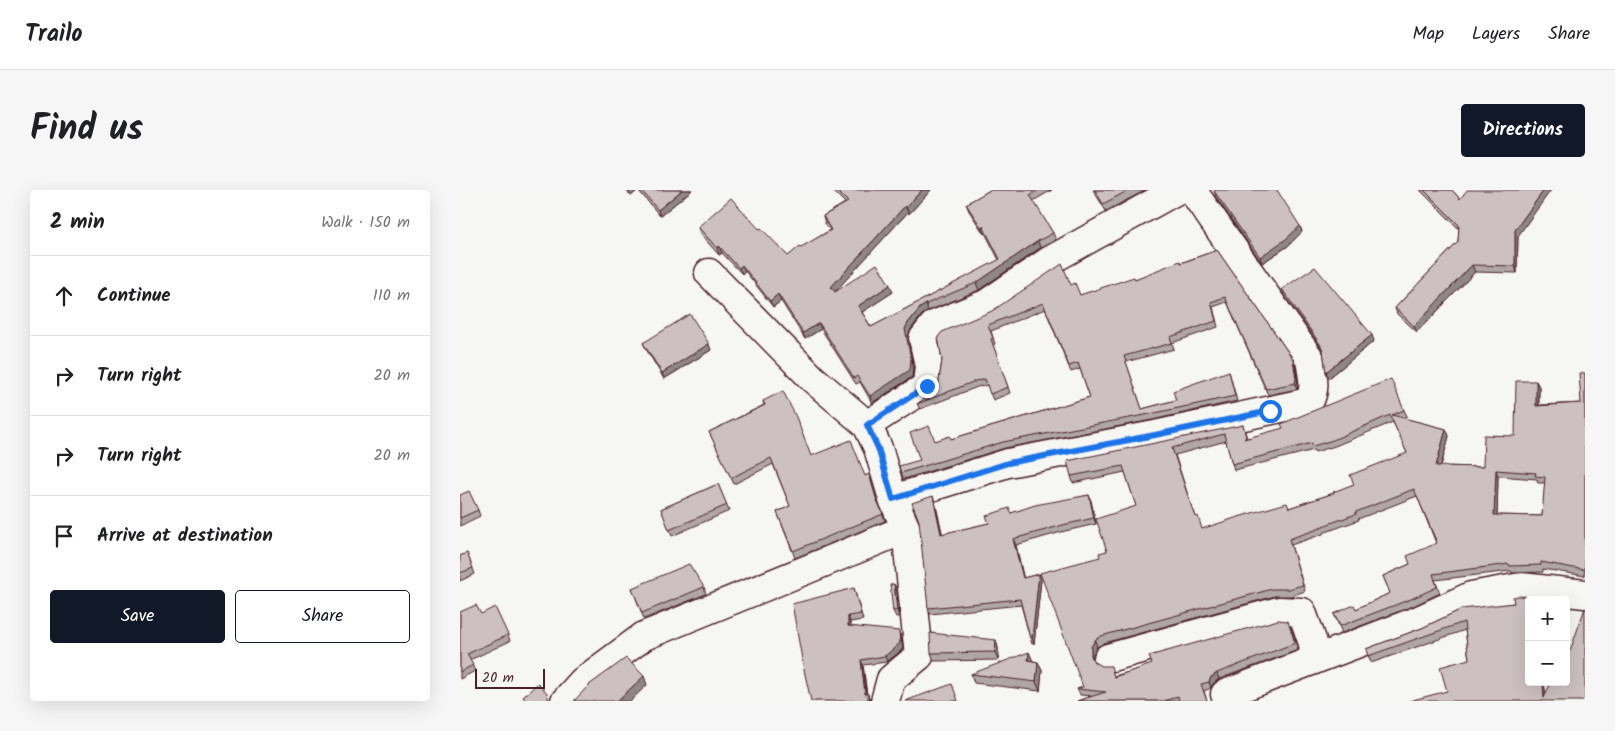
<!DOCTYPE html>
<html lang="en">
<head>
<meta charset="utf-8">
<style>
  :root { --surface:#fff; --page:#f6f6f6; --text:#202124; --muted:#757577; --line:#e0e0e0; --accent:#111827 }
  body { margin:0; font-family:Kalam,sans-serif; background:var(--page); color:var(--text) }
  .controls { position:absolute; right:15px; bottom:15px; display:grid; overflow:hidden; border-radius:5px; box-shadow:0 5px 20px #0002 }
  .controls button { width:45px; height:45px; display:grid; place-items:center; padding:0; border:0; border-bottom:1px solid var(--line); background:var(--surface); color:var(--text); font:25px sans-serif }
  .scale { position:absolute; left:15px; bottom:12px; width:70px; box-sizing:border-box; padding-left:5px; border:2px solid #4a1f2b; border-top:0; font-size:14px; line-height:18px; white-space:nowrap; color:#4a1f2b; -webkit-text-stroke:4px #f6f6f2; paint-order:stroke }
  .stop { position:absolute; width:15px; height:15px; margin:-11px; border:4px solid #1a73e8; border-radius:50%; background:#fff }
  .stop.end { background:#1a73e8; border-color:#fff; box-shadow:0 1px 5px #0008 }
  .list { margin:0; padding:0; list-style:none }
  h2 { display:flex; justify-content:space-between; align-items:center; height:65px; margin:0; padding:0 20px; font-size:21px }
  h2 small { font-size:16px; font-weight:400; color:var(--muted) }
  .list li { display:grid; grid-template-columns:32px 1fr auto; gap:15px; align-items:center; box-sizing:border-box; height:80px; padding:0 20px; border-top:1px solid var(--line) }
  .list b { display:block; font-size:19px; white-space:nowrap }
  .list em { font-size:16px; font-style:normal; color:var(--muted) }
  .actions { display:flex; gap:10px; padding:15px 20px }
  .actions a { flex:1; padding:11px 0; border:1px solid var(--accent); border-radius:5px; text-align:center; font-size:18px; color:var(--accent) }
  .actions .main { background:var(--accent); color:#fff }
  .icon { flex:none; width:28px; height:28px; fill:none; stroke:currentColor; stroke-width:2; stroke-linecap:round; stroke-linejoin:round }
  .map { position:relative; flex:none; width:1125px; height:511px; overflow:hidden; border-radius:5px }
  header { display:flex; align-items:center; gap:30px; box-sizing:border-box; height:70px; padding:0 25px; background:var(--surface); border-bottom:1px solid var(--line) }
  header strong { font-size:24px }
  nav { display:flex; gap:28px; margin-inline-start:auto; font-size:18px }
  .intro { display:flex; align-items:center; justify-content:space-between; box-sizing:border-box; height:120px; padding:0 30px }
  h1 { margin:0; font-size:35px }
  .button { padding:12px 22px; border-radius:5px; background:var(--accent); color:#fff; font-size:18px; font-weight:700 }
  main { display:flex; gap:30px; padding:0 30px }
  aside { flex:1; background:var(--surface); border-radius:5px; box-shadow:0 5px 20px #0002 }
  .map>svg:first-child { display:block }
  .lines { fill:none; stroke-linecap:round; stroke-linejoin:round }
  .minor-casing { stroke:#4a1f2b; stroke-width:31 }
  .minor { stroke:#f6f6f2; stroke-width:28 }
  .wall { fill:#afa6a5; stroke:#4a1f2b; fill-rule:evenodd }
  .shaded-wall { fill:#8f8786; stroke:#4a1f2b }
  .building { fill:#ccc1c0; stroke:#4a1f2b; fill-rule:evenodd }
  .route { stroke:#1a73e8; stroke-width:6 }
</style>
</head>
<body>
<header>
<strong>Trailo</strong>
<nav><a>Map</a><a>Layers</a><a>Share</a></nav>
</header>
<div class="intro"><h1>Find us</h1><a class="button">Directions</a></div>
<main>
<aside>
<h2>2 min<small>Walk · 150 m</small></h2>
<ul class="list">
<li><svg class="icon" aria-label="ahead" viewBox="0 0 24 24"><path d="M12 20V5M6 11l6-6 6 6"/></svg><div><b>Continue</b></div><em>110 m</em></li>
<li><svg class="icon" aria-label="right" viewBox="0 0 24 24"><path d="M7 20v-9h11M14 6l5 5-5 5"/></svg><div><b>Turn right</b></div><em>20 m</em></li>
<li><svg class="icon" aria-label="right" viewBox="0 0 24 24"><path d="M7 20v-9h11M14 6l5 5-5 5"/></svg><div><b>Turn right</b></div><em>20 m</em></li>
<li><svg class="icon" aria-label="arrive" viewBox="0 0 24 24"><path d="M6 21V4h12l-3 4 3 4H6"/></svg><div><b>Arrive at destination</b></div></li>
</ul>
<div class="actions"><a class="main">Save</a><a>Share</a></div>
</aside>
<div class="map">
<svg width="1125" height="511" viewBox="0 0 1125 511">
  <rect width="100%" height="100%" fill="#f6f6f2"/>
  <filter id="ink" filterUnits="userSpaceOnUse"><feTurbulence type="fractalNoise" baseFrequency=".02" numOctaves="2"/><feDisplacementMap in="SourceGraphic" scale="10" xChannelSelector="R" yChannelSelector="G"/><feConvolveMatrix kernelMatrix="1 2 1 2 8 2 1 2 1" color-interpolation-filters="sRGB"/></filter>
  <g filter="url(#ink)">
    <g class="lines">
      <defs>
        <g id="minor">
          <polyline points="249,83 353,189 407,235 418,258 433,309 446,339 459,466 431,489 425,511"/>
          <polyline points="407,235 467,196 469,175 463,149 474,135 526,114 589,71 717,0"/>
          <path d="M433,309L548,273L695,245L849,212C857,197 852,185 850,169L732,0"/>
          <polyline points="648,468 819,421 842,422 853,453 854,470"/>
          <polyline points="765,504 959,430 1011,406 1061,397 1125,404"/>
          <polyline points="105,511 122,492 184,446 446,339"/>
        </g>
      </defs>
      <use href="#minor" class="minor-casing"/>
      <use href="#minor" class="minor"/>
    </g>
    <g class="wall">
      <polygon points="166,0 178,0 171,6"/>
      <polygon points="178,0 232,0 200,26"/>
      <polygon points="372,0 471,0 449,24 448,22 375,101 433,102 402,122 411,137 539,70 525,43 524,44 509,21 506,14 530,0 592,0 573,11 593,43 596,50 580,58 519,100 468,121 462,125 451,139 448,146 453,176 452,187 412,213 400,192 396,194 361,139 345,149 321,111 313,117 285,81 282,84 262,63 259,65 240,44 238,37 299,39 328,66 370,40 365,33 363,26 385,13"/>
      <polygon points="633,0 686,0 646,21"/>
      <polygon points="960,0 992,0 1000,9 1058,46 1057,83 1015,82 957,142 937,124 935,118 998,52 999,39"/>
      <polygon points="754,1 840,36 842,42 828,56 802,73 756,7"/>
      <polygon points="757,60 833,169 835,175 838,195 837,199 808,205 767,112 753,117 758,137 712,153 714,159 666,172 682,219 716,210 769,181 777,211 692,230 545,258 444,289 441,283 460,270 475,251 491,249 630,207 620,179 611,182 585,119 531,141 535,154 533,155 550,203 533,210 527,195 521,197 520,196 460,219 457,214 473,203 478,198 482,170 478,147 611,95 620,105 675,89"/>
      <polygon points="822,99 914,151 869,188 866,182 863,160 824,105"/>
      <polygon points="183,153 251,160 204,189 186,159"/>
      <path d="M1125,183V386L1083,379V382L1052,383L1051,381L975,390L980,403L953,416L882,443L874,424L896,419L930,403L923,386L950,374L976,353L957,306L898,329L899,330L863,343V344L831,355L845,401L831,406H815L644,453L637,457L633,464V470L634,472L654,486L831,437L838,460L759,489L753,494L751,498L744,501L747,511H617L631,506L620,505L617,499L623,497L640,367L647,361L676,316L665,282L613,293L611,286L783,235L787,248L944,220L947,226L943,228L986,239L989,246L981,276L1023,277L1055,246L1076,191L1079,197V215L1121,213ZM933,232L947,263L894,294L874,303L829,318L742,339L735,327L715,265L766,251L774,280L854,260L855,262L875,256ZM1038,286L1077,289L1078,293H1085L1082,326L1037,325Z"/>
      <polygon points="303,211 351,266 405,286 409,284 417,311 425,331 335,368 317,322 330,316 313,274 274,294 249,242 304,215"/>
      <polygon points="258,294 269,321 212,346 201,319"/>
      <polygon points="0,305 18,320 20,326 0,336"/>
      <polygon points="629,305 631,311 636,334 605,341 556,355 563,388 579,384 581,390 574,454 572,454 570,448 561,415 470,424 468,418 475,312 482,344 529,333 551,323"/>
      <polygon points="7,363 15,384 0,391 0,366"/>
      <polygon points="434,394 437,400 439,427 436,427 433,421"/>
      <polygon points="244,397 246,404 184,429 172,398"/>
      <polygon points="394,398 403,430 390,432 390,436 441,447 443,459 427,472 403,475 407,504 408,504 410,510 351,511"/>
      <polygon points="1002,419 1086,505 1125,511 987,501 1009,469 1005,440 911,473 906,459 962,438"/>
      <polygon points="0,422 21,424 48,445 50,451 10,470 15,481 0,489"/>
      <polygon points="536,450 538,458 538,470 474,471 471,463"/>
      <polygon points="573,471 578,472 582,481 580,501 514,493 511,484"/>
    </g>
    <g class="shaded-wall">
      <polygon points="168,0 178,0 171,6"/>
      <polygon points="222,0 232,0 200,26 198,20"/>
      <polygon points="462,0 471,0 449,24 446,17"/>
      <polygon points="1084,0 1091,0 1058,46 1057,83 1055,76 1055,40"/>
      <polygon points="445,16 448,22 374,103 371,97"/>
      <polygon points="523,36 525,43 524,44 521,37"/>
      <polygon points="840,36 842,42 828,56 802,73 800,67"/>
      <polygon points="578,51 580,58 519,100 516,93"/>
      <polygon points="259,56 262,63 259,65 257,58"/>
      <polygon points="282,75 285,81 282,84 279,78"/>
      <polygon points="1012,75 1015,82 957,142 954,136"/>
      <polygon points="430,95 433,102 401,123 398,116"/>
      <polygon points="318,104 321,111 313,117 310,111"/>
      <polygon points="466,114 468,121 462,125 451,139 448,146 453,176 452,187 412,213 410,206 448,133 460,118"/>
      <polygon points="359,133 361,139 345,149 343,143"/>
      <polygon points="912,145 914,151 869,188 866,182"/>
      <polygon points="249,154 251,160 204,189 202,183"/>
      <polygon points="833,169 835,175 838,195 837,199 835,193"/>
      <polygon points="1076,191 1079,197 1078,222 1076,216"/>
      <polygon points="986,239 989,246 979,283 976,276"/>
      <polygon points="1036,280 1038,286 1037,331 1034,325"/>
      <polygon points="629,305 631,311 636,334 634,328"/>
      <polygon points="473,306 475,312 484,350 481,344"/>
      <polygon points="553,349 556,355 565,394 563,388"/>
      <polygon points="579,384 581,390 574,454 572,448"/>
      <polygon points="434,394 437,400 439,427 437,420"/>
      <polygon points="388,426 390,432 390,441 388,436"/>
      <polygon points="439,441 441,447 443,459 427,472 425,466"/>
      <polygon points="536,450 538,458 538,470 535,462"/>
      <polygon points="635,450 637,457 633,464 633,473 631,466 631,457"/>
      <polygon points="569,462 573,471 568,470"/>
      <polygon points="401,470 403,475 407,510 405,504"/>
      <polygon points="578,472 582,481 580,501 576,492"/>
      <polygon points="757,483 759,489 753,494 751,498 749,492 751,487"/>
      <polygon points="184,486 187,495 170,511 157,511"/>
      <polygon points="1083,492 1084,492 1087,511 1084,508"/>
    </g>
    <g class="building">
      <polygon points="181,0 222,0 198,20"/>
      <polygon points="376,0 462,0 446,17 445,16 371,97 375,102 417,74 430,95 398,116 411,137 540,69 523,36 521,37 506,14 530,0 578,0 570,5 593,43 578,51 516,93 466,114 460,118 448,133 445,139 451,169 450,180 410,206 397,186 394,188 359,133 343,143 318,104 310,111 282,75 279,78 259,56 257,58 238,37 271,8 299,39 301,38 328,66 340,56 341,57 371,40 363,26 388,12"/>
      <polygon points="635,0 669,0 643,14"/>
      <polygon points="755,0 817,0 840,36 826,49 800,67 754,1"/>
      <polygon points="964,0 992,0 1000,9 1007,0 1084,0 1055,40 1055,76 1012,75 954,136 935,118 998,52 999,35"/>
      <polygon points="757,60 833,169 836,189 835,193 806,199 765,107 751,112 756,131 710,147 712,153 664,166 682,219 716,210 713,201 769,181 775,206 690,224 543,252 441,283 439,276 460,270 450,243 469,236 475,251 490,246 491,249 630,207 618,173 609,176 583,113 528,135 533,148 531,149 548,197 530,204 525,189 519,191 518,190 457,214 473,203 478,198 482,170 478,147 482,142 532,121 602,74 611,95 615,93 620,105 674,87 675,89 720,71 721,73"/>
      <polygon points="855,77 912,145 866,182 863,160 860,154 822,99"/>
      <polygon points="230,124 249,154 202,183 183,153"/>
      <path d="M1119,183H1125V380L1081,372V375L1050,376L1049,374L973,384L977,397L951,409L880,436L874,424L894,415L896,419L930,403L923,386L950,374L947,366L977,353L954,299L896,322V324L860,337L861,338L829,349L843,395L828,399H812L641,446L635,450L631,457V466L634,472L641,476H651L654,487L692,474L689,466L818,430L828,431L835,453L757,483L751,487L749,492L741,494L747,511H719L718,506L704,511H617L646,502L617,499L623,497L580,383L640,367L639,363L647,361L636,329L676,316L663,276L611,286L607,271L783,235L786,247L784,249L823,238L821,234L931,189L944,220L932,225L986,239L976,276L1023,277L1024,245L1055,246L1056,191H1076V216L1121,213ZM930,225L947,263L890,285L894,294L873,302L874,303L829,318L827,313L778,327L742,339L738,326L735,327L712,258L764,244L772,274L852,253L853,256L873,250ZM1036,280L1076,283L1075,286L1085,287L1082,326L1034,325Z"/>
      <polygon points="323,201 336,227 351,266 391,250 405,286 409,284 416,308 423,324 333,361 317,322 330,316 311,268 271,288 249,242 305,215 303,211"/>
      <polygon points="258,294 267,315 209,340 201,319"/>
      <polygon points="9,301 18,320 0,328 0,305"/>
      <polygon points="629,305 634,328 603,335 553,349 563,388 579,384 572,448 570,448 560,409 468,418 459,331 452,313 473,306 481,344 529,333 526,326 549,318 551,323 575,315"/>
      <polygon points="7,363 13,378 0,383 0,366"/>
      <polygon points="229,374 244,397 182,423 172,398"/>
      <polygon points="434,394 437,420 433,421 430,395"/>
      <polygon points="394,398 401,424 388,426 388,436 439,441 440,453 425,466 401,470 405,504 408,504 408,510 409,511 351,511 344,480 332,414"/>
      <polygon points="1059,406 1073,407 1073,410 1069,410 1069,492 1083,492 1084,508 1091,492 1106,492 1106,460 1110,461 1125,418 1125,511 949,511 987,501 980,477 1009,469 1004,432 908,466 906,459 962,438 1002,419 1054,413 1053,407"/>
      <polygon points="16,415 21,424 35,417 48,445 7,464 13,475 0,482 0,422"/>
      <polygon points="470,443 536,450 535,462 471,463"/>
      <polygon points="569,462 568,470 578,472 576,492 511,484"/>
      <polygon points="166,468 184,486 157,511 114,511 129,495"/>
      <polygon points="78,493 87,503 89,511 66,511 63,507"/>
      <polygon points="492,494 498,511 445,511"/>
    </g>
  </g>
  <g class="lines" filter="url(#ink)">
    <polyline class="route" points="467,196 407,235 418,258 433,309 548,273 695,245 810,221"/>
  </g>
</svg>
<div class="controls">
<button>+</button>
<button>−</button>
</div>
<div class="scale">20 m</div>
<div class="stop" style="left:810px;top:221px"></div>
<div class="stop end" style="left:467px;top:196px"></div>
</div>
</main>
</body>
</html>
